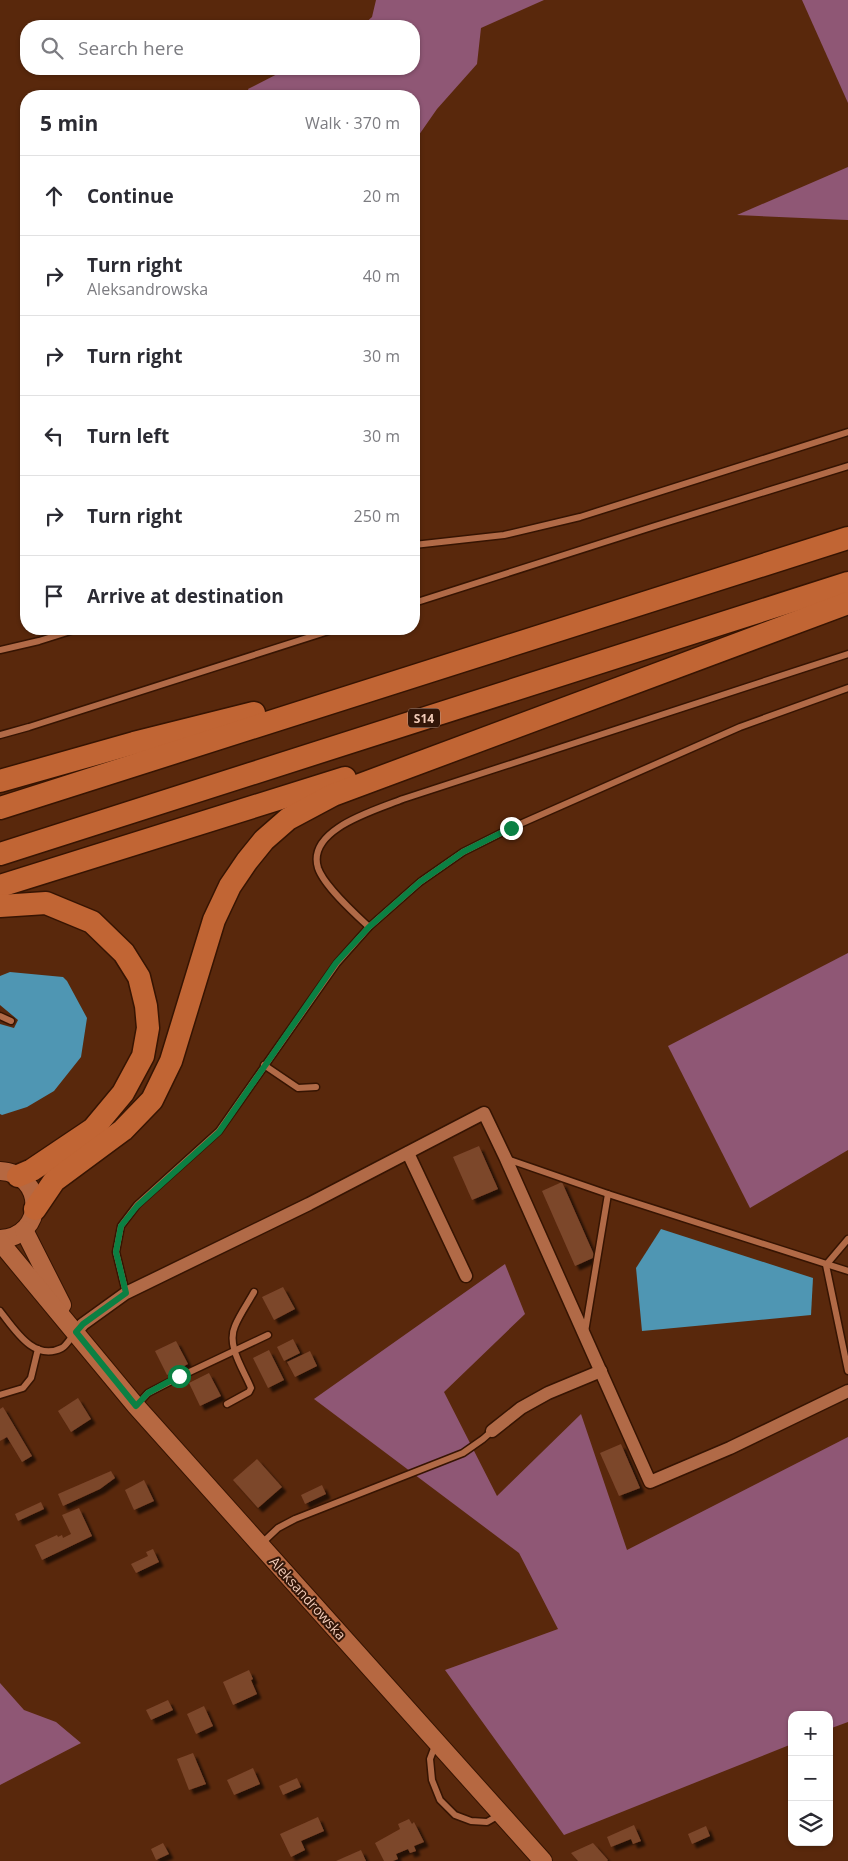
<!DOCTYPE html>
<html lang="en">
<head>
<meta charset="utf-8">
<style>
  :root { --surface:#fff; --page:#f7f7f7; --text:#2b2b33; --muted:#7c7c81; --line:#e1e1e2 }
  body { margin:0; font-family:"Open Sans",sans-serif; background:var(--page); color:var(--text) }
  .controls { position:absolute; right:15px; bottom:15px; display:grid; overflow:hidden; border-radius:10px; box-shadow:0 1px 4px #0004 }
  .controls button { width:45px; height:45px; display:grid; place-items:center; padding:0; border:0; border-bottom:1px solid var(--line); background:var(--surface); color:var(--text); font:25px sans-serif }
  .stop { position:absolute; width:15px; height:15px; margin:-11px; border:4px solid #0b8043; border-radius:50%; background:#fff }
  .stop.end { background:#0b8043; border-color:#fff; box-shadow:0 1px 5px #0008 }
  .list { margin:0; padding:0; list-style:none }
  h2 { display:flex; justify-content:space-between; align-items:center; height:65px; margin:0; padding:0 20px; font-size:21px }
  h2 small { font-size:16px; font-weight:400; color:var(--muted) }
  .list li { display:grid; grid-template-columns:32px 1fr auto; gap:15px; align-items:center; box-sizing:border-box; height:80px; padding:0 20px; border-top:1px solid var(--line) }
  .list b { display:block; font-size:19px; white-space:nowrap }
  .list p { margin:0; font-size:16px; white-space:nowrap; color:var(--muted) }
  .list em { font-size:16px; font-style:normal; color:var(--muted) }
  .icon { flex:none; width:28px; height:28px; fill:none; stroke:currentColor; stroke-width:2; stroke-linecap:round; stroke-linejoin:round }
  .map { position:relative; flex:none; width:848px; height:1861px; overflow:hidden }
  .search { position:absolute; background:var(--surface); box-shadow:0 1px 4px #0004; left:20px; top:20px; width:400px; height:55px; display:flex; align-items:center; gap:12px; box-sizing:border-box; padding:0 18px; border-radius:20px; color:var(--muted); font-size:19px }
  .panel { position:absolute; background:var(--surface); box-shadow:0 1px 4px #0004; left:20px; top:90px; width:400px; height:545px; border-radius:20px }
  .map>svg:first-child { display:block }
  .forest { fill:#8f5775 }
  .water { fill:#4f96b3 }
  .building { fill:#7c462b; filter:url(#shadow) }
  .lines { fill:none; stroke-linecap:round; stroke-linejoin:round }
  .service-casing { stroke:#361402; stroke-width:9 }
  .minor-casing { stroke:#361402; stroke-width:15 }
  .secondary-casing { stroke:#361402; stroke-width:20 }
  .motorway-casing { stroke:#361402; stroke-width:25 }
  .service { stroke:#b16a47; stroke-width:6 }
  .minor { stroke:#b16a47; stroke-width:12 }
  .secondary { stroke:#b66841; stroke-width:18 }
  .motorway { stroke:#c16534; stroke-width:22 }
  .route { stroke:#0b8043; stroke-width:6 }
  .labels { text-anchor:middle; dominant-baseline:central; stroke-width:4; stroke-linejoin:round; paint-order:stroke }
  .shield { fill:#331608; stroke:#b99583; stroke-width:1 }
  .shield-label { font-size:12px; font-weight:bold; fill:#f2cbb8 }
  .street-label { font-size:14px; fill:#f2cbb8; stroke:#331608 }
</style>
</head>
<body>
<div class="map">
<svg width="848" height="1861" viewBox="0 0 848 1861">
  <defs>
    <filter id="shadow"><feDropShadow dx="4.5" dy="4.5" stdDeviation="1" flood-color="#0009"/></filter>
  </defs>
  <rect width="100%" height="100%" fill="#59280c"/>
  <g class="forest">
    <polygon points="376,0 544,0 481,28 477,64 437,109 414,142 414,96 251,96 248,89 287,69 414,69 414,26 362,26 372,17"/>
    <polygon points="802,0 848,0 848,103"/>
    <polygon points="848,167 848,220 737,215"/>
    <polygon points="848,953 848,1150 750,1208 668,1046"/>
    <polygon points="505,1264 525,1314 444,1392 497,1496 581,1414 627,1550 848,1437 848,1722 829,1729 829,1715 792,1715 792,1744 564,1835 445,1670 558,1629 519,1553 314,1399"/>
    <polygon points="0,1683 24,1710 56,1722 81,1743 0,1785"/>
  </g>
  <g class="water">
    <polygon points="10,972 63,977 67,981 87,1018 81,1057 54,1091 27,1107 2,1115 0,1114 0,1024 14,1028 18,1020 0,1005 0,976"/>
    <polygon points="661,1229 813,1278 811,1315 642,1331 636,1268"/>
  </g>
  <g class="building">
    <polygon points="479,1146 498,1189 472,1200 453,1157"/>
    <polygon points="562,1182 595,1257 575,1266 542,1191"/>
    <polygon points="283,1287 295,1309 274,1320 262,1297"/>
    <polygon points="293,1339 300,1353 284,1361 277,1347"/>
    <polygon points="176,1341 188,1364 167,1375 155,1351"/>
    <polygon points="269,1350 284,1380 268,1388 253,1358"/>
    <polygon points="310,1351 317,1366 295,1377 287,1362"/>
    <polygon points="209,1373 221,1396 200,1406 189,1383"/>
    <polygon points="78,1398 91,1419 71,1432 58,1411"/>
    <polygon points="3,1407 32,1456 22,1462 7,1437 0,1441 0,1409"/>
    <polygon points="621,1444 640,1488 619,1496 600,1453"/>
    <polygon points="257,1459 282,1487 258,1508 233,1480"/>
    <polygon points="111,1471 115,1478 100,1489 63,1506 58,1494"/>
    <polygon points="144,1480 154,1501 134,1510 125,1490"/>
    <polygon points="322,1485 326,1494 305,1504 301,1495"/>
    <polygon points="41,1502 44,1509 18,1521 15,1514"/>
    <polygon points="79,1508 92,1536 42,1560 35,1545 57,1535 58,1537 62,1535 63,1538 71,1534 62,1515"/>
    <polygon points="153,1549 159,1562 136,1573 131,1564 148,1556 146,1552"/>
    <polygon points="249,1670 253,1679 251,1680 257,1694 233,1705 223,1682"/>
    <polygon points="168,1700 173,1710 151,1720 146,1710"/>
    <polygon points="204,1706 213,1726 196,1734 187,1714"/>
    <polygon points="193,1753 206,1784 189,1790 177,1759"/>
    <polygon points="253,1768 260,1784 234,1795 227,1780"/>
    <polygon points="297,1778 301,1787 283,1795 279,1786"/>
    <polygon points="318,1817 324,1831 301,1841 305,1850 291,1857 280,1834"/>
    <polygon points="409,1819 412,1824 414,1822 424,1842 414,1846 416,1851 410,1853 408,1849 396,1854 398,1859 393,1861 384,1861 375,1843 400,1829 398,1824"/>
    <polygon points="634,1825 641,1841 633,1844 631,1839 611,1847 607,1837"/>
    <polygon points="706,1826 710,1836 692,1844 688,1834"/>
    <polygon points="163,1843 169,1854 156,1860 151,1849"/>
    <polygon points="593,1843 608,1860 607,1861 578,1861 571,1853"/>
    <polygon points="361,1850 366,1861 336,1861"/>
  </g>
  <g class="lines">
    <defs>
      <g id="service">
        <polyline points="414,545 504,535 580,517 848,432"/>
        <polyline points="414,603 655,526 848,466"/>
        <polyline points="0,650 39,641 77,629"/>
        <polyline points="0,735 29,727 335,629"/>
        <path d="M369,927C355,914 324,886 318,868C306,829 376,810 403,799L848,654"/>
        <polyline points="0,1016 11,1021"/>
        <polyline points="264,1065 298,1088 316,1087"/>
        <polyline points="507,1159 608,1194 848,1271"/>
        <polyline points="848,1239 826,1265 848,1371"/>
        <polyline points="126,1293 116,1252 121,1226 137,1205 219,1131 337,963 369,927 420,882 463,852 511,828 740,727 848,688"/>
        <path d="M0,1311C15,1330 34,1362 62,1348C67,1345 71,1337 75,1333"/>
        <polyline points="585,1332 608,1194"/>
        <polyline points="0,1395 23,1388 31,1378 38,1349"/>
        <path d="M227,1404L249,1392L251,1388C244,1370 226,1346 235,1326C240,1314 248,1303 254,1292"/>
        <polyline points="137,1405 148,1393 179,1377 268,1335"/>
        <polyline points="261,1544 278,1528 295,1519 463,1453 483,1439 492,1431"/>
        <polyline points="436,1743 430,1759 432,1780 440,1800 455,1815 471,1821 487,1822 501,1814"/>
      </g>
      <g id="minor">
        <polyline points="408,1153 466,1276"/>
        <polyline points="76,1332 83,1324 126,1293 309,1204 484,1113 506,1159 650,1482 730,1448 848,1391"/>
        <polyline points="492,1431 521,1408 548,1393 601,1371"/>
      </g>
      <g id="secondary">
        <path d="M0,1171C46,1173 46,1237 0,1239"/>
        <polyline points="24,1230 62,1305"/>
        <polyline points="0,1242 136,1406 543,1861"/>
      </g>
      <g id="motorway">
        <polyline points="0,781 134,743 254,713"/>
        <polyline points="0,808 848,538"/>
        <polyline points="0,854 848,583"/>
        <polyline points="0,886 345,778"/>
        <polyline points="0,906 46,903 92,922 124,953 139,977 146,1006 148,1028 143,1056 123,1093 93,1129 32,1170 18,1176"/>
        <polyline points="35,1209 54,1181 123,1130 152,1100 171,1061 214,920 230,886 247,861 264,840 288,819 333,795 848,603"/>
      </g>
    </defs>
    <use href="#service" class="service-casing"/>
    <use href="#minor" class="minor-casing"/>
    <use href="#secondary" class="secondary-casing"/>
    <use href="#motorway" class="motorway-casing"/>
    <use href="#service" class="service"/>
    <use href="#minor" class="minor"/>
    <use href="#secondary" class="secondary"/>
    <use href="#motorway" class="motorway"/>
  </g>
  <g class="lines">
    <polyline class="route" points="179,1376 148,1393 136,1406 76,1332 83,1324 126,1293 116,1252 121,1226 137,1206 219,1132 336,963 369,927 420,882 463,852 511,828"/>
  </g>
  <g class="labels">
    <rect class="shield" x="408" y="708.5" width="32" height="19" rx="4"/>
    <g class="shield-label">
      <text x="424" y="718">S14</text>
    </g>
    <g class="street-label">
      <text transform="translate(308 1598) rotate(48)">Aleksandrowska</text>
    </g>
  </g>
</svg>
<div class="controls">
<button>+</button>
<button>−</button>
<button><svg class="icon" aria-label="layers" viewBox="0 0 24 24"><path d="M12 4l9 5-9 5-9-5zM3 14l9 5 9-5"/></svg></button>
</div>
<div class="stop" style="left:179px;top:1376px"></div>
<div class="stop end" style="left:511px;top:828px"></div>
<div class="search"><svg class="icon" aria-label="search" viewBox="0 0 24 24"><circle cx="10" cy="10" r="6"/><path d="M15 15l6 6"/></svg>Search here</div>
<section class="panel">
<h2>5 min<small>Walk · 370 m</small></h2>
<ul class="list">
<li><svg class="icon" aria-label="ahead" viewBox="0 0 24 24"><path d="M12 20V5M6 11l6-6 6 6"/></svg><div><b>Continue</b></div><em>20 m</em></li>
<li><svg class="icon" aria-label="right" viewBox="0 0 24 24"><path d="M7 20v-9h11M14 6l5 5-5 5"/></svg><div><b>Turn right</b><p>Aleksandrowska</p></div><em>40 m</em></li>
<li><svg class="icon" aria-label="right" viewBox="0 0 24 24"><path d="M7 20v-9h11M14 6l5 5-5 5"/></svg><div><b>Turn right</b></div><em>30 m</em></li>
<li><svg class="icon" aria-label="left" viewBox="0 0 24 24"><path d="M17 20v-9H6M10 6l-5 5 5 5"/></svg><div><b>Turn left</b></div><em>30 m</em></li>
<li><svg class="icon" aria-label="right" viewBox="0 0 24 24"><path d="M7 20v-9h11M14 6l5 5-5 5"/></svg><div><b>Turn right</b></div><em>250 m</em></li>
<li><svg class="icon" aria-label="arrive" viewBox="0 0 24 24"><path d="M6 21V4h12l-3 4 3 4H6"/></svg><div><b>Arrive at destination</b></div></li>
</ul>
</section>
</div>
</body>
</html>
